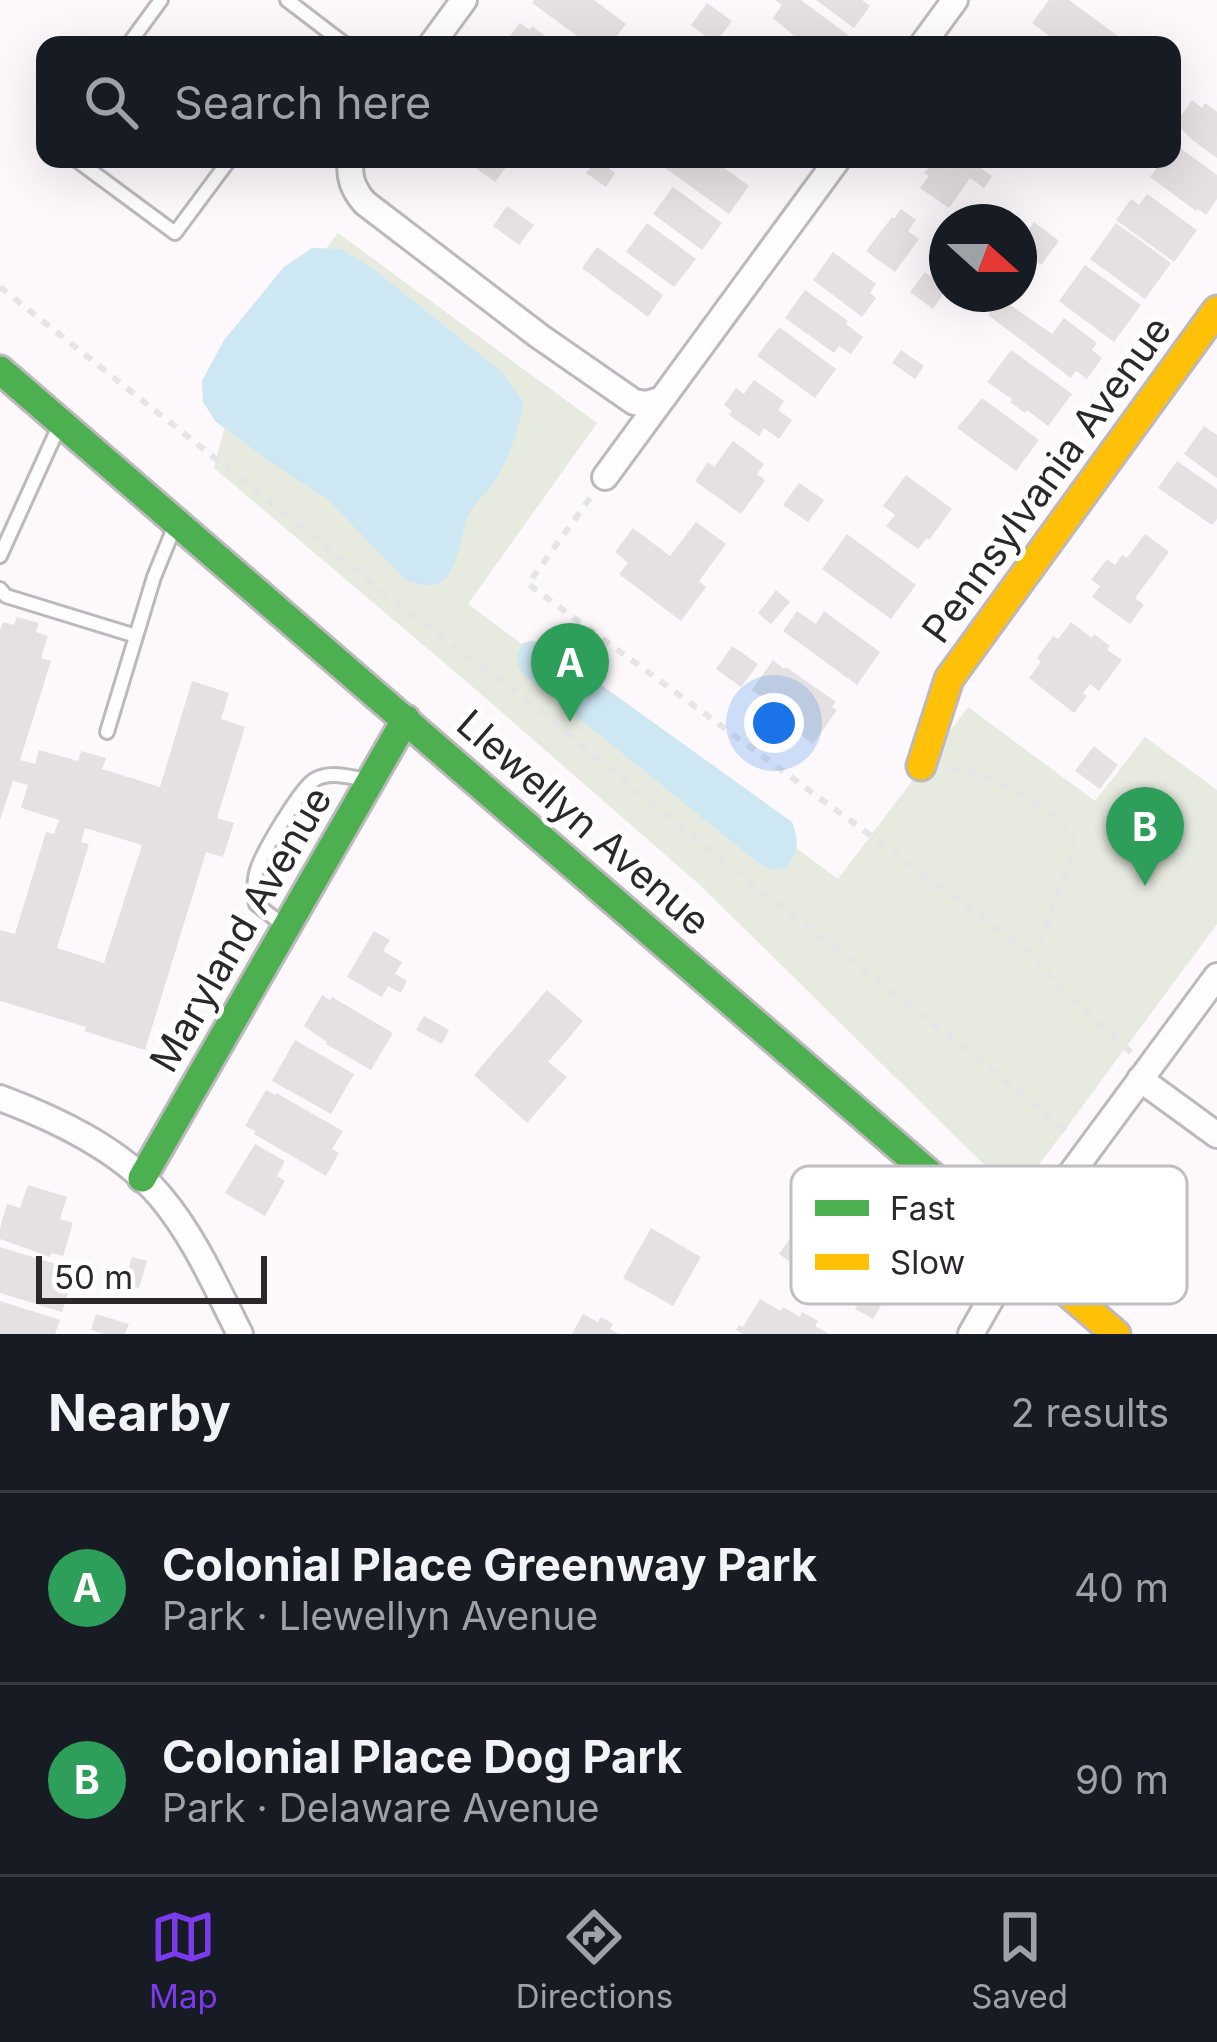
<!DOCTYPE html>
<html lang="en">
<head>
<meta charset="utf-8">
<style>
  :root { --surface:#171b24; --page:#20242c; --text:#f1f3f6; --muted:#9ea1a6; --line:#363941; --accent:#7c3aed }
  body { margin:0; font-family:Inter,sans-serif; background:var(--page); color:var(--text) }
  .compass { position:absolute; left:929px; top:204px; width:108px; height:108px; border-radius:50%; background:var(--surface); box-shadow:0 12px 48px #0002; rotate:111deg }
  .scale { position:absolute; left:36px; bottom:30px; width:231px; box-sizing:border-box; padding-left:12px; border:6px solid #2b272c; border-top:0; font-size:33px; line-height:42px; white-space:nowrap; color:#2b272c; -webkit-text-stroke:9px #fff; paint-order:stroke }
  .you { position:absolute; left:774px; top:723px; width:42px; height:42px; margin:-30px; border:9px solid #fff; border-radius:50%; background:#1a73e8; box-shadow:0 0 0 18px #1a73e833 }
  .badge { display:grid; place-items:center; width:78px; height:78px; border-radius:50%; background:var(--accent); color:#fff; font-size:39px; font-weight:700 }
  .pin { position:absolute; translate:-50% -99px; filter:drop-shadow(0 3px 6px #0008) }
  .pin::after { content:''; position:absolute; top:63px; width:42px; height:36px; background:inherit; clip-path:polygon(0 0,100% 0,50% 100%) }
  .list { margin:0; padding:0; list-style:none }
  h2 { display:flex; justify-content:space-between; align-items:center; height:156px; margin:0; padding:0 48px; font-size:51px }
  h2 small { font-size:39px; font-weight:400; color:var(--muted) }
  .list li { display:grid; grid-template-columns:78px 1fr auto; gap:36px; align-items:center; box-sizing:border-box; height:192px; padding:0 48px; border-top:3px solid var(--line) }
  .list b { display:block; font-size:45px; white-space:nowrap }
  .list p { margin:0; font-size:39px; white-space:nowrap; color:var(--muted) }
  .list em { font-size:39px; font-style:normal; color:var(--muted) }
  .icon { flex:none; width:66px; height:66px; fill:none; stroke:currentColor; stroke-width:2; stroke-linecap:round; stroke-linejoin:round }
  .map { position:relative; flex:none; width:1217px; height:1334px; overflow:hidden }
  .search { position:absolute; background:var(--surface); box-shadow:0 12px 48px #0002; left:36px; right:36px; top:36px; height:132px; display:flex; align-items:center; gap:30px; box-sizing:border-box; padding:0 42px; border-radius:24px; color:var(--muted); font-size:45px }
  .sheet { height:540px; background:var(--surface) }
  nav { display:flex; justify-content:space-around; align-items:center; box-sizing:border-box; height:168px; border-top:3px solid var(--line); background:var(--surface); font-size:33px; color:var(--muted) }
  nav a { display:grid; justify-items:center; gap:6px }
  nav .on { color:var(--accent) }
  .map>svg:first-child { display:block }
  .green { fill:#e7eadf }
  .water { fill:#cde8f3 }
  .building { fill:#e5e0e1; fill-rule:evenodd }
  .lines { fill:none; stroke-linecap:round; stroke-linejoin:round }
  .lane-casing { stroke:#bcb8bc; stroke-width:18 }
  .street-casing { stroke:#bcb8bc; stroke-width:30 }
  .fast-casing { stroke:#bcb8bc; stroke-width:33 }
  .slow-casing { stroke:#bcb8bc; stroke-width:33 }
  .path { stroke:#e6e5e6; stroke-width:6; stroke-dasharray:9 9; stroke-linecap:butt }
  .lane { stroke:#fffeff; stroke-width:12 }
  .street { stroke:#fffeff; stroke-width:24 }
  .fast { stroke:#4caf50; stroke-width:27 }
  .slow { stroke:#ffc107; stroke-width:27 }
  .labels { text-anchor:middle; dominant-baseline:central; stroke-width:10; stroke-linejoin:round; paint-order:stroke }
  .street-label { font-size:39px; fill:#2b272c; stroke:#fff }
  .key { fill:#fff; stroke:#bfbec0; stroke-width:3 }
  .key-label { font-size:33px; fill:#2b272c }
</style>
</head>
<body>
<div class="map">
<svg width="1217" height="1334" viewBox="0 0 1217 1334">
  <rect width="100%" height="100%" fill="#fcf8fc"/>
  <polygon class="green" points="338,233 597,423 468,604 838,879 968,707 1095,801 1145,737 1217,790 1217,924 1016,1196 701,886 467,682 214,468 243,357"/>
  <g class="water">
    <path d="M312,248L341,249L376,271L502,372L523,403C519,430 509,459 494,482C487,492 476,502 470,512C455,544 462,604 405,579L327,499L265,458L215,421L203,402L202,381L224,340L284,267Z"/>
    <path d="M532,641L540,642L572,664L792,822C799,840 799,851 787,867L774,870L761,865L520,671C515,660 517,654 523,643Z"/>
  </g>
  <g class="building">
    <polygon points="534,0 594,0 626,24 610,45 590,45 532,3"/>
    <polygon points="775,0 801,0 848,35 841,45 805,45 773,18 782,5"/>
    <polygon points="816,0 862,0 870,6 854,28"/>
    <polygon points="1049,0 1069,0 1122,39 1118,45 1062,45 1032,23"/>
    <polygon points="707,3 732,21 715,43 691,25"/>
    <polygon points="520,23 530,30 532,26 557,45 520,45 509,37"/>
    <polygon points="1192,100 1202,108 1205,103 1217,112 1217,158 1191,139 1176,123"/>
    <polygon points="1172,142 1217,175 1217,199 1206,215 1198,209 1196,211 1150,177 1158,166 1148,159 1172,159"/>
    <polygon points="463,159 506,159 510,162 495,182"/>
    <polygon points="597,159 615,173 606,187 586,173"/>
    <polygon points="665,159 712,159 749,186 729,214 661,165"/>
    <polygon points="927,159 968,159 992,176 984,188 970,178 949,208 920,188 929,176 924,173 932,163"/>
    <polygon points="673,187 722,223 702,250 653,214"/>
    <polygon points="1147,194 1197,230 1174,262 1116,220 1131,199 1139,205"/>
    <polygon points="507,206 534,225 519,245 493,226"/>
    <polygon points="901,209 916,220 908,231 919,239 895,272 866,251 892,217 894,219"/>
    <polygon points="1034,222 1059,241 1041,265 1019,249 1019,243"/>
    <polygon points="647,223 696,259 674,287 626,252"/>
    <polygon points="1116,223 1171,263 1145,299 1090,259"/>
    <polygon points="597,247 663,295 648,317 582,268"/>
    <polygon points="833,252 876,284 870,293 876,298 862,317 813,280"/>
    <polygon points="1085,265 1141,305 1114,342 1059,301"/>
    <polygon points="925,272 947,288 933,309 910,292"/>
    <polygon points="805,290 848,321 846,324 863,337 851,354 839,346 834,353 785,318"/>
    <polygon points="1000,298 1052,334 1064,318 1097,343 1092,350 1102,358 1087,379 1076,371 1071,378 988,315"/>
    <polygon points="779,327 836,369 815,398 757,356"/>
    <polygon points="901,350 924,366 915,379 892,363"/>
    <polygon points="1011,350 1072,394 1048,426 1027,410 1025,413 1010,402 1012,399 987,382"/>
    <polygon points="754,380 784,401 778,410 792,420 779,439 764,428 759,436 729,415 732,411 724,405 736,388 744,394"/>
    <polygon points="982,398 1039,440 1016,471 957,428"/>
    <polygon points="1204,426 1217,435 1217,478 1184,454"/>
    <polygon points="733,441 764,464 757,474 765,480 741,514 695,481 708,462 714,467"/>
    <polygon points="1177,461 1217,489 1217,519 1212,525 1158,488"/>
    <polygon points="906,475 952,509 929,540 927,538 918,549 886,526 895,515 883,506"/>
    <polygon points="799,483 824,500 808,522 783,505"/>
    <polygon points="696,522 726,544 699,581 706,587 681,621 619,574 628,563 615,552 633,528 670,556"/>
    <polygon points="847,534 916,585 891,619 822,569"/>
    <polygon points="1145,534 1169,552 1135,598 1144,605 1130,624 1092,597 1100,586 1091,580 1107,559 1115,565 1122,555 1127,558"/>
    <polygon points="776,590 790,602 771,624 758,613"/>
    <polygon points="797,611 816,624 824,611 880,652 857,685 783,631"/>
    <path d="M17,617L39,623L36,632L48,636L41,658L51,661L20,760L35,764L39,750L78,761L81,751L106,758L102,769L160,787L192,681L229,693L221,719L245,727L217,818L234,823L223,857L206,852L145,1050L84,1031L86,1027L0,1001V930L15,934L46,832L54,834L59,820L24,809L21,807L28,785L13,781L0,820V630L3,622L14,625ZM85,828L142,845L104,963L57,948L89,844L81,842Z"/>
    <polygon points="1071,622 1092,638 1094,634 1110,646 1107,650 1122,660 1099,691 1090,684 1083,693 1087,696 1074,713 1029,678 1041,662 1037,658 1053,636 1058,639"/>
    <polygon points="732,646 758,664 741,687 716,669"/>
    <polygon points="773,660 784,669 786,667 836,702 832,707 837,710 813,744 777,718 783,712 752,690"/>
    <polygon points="1094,746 1118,765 1100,789 1075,771"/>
    <polygon points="374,931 390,940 383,951 402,962 395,974 407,981 401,993 388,986 382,997 347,977"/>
    <polygon points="547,990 583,1021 548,1062 567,1077 527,1123 474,1075"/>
    <polygon points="322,995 330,1000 332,997 393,1033 371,1070 326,1044 327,1042 304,1026"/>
    <polygon points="424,1016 449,1030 442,1044 416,1030"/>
    <polygon points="295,1040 354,1074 331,1114 272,1081"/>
    <polygon points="266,1090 275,1095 276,1093 343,1131 332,1149 339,1153 326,1176 254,1134 255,1131 245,1126"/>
    <polygon points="255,1144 285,1161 277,1176 285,1181 265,1216 225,1193"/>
    <polygon points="28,1185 67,1197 60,1219 73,1223 63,1256 51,1253 50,1257 0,1239 0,1228 7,1204 20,1208"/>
    <polygon points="651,1228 701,1257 673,1306 623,1278"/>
    <polygon points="793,1234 815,1249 801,1269 779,1254"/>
    <polygon points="0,1247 75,1270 62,1312 0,1293"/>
    <polygon points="857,1249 899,1274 892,1287 896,1290 889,1301 885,1299 873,1319 855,1309 860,1300 845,1291 858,1270 848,1264"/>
    <polygon points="132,1257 147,1261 139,1288 124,1284"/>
    <polygon points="760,1299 781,1311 783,1307 800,1317 802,1312 818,1321 815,1326 829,1334 743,1334 736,1330 739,1325 743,1327"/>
    <polygon points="0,1301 60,1320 55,1334 0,1334"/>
    <polygon points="96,1314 129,1324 125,1334 104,1334 91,1330"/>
    <polygon points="583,1314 598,1322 601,1317 613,1324 610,1329 619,1334 572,1334"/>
  </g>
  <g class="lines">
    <defs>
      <g id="lane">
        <polyline points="287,0 346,45"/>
        <polyline points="128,45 161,0"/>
        <polyline points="75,159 175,233 230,159"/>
        <polyline points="0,556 60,424"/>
        <polyline points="0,589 6,596 136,636"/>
        <polyline points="107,732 154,577 176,523"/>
        <path d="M282,924L256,904C254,892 253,879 258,867C264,850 300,789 314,780C331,770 351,778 369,780"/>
      </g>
      <g id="street">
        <polyline points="431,45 464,0"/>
        <polyline points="922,45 955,0"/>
        <path d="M352,159C347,175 354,191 365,203L539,336L634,402L646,404L660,400"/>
        <polyline points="605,477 838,159"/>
        <polyline points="1140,1079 1217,1135"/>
        <path d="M0,1098C56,1119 120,1149 160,1196C194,1236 216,1287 240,1334"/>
        <polyline points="971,1334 1033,1225 1217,976"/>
      </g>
      <g id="fast">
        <polyline points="0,370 968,1207"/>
        <polyline points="142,1178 406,719"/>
      </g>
      <g id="slow">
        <polyline points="921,766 949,679 1217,310"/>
        <polyline points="968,1207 1116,1334"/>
      </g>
    </defs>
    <use href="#lane" class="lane-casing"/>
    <use href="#street" class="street-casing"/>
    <use href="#fast" class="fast-casing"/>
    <use href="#slow" class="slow-casing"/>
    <g class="path">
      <polyline points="0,287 413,616 519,694 735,871 980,1060 1067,1132"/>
      <polyline points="590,498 528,584 1039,959"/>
      <polyline points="949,769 976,772 1016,791 1061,821 1072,837 1074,849 1040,945 1040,964 1066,995 1132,1053"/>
    </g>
    <use href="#lane" class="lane"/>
    <use href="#street" class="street"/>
    <use href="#fast" class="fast"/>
    <use href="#slow" class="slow"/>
  </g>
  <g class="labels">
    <g class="street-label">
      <text transform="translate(1046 479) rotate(-54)">Pennsylvania Avenue</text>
      <text transform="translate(584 822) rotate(41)">Llewellyn Avenue</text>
      <text transform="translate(240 929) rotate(-60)">Maryland Avenue</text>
    </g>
  </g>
  <rect x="791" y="1166" width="396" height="138" rx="18" class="key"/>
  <rect x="815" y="1200" width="54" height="16" fill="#4caf50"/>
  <rect x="815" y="1254" width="54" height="16" fill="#ffc107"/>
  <g class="key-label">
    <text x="890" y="1220">Fast</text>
    <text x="890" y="1274">Slow</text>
  </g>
</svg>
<svg class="compass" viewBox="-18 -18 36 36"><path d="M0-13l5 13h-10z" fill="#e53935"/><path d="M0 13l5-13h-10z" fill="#9ea1a6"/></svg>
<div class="scale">50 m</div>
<div class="you"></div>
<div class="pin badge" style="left:570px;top:722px;background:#2e9e5b">A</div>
<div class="pin badge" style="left:1145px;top:886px;background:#2e9e5b">B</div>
<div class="search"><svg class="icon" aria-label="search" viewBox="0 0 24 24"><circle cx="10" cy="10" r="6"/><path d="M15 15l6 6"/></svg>Search here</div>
</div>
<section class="sheet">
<h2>Nearby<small>2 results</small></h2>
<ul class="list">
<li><span class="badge" style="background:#2e9e5b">A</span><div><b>Colonial Place Greenway Park</b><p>Park · Llewellyn Avenue</p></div><em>40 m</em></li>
<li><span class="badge" style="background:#2e9e5b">B</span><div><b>Colonial Place Dog Park</b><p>Park · Delaware Avenue</p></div><em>90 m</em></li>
</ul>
</section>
<nav>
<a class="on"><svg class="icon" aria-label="map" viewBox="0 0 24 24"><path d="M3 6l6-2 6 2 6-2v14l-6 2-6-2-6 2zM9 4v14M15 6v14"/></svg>Map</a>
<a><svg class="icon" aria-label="directions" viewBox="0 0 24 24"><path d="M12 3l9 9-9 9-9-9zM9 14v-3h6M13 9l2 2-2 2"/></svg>Directions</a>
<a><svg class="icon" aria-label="saved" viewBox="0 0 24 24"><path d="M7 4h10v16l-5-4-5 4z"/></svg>Saved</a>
</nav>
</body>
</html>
